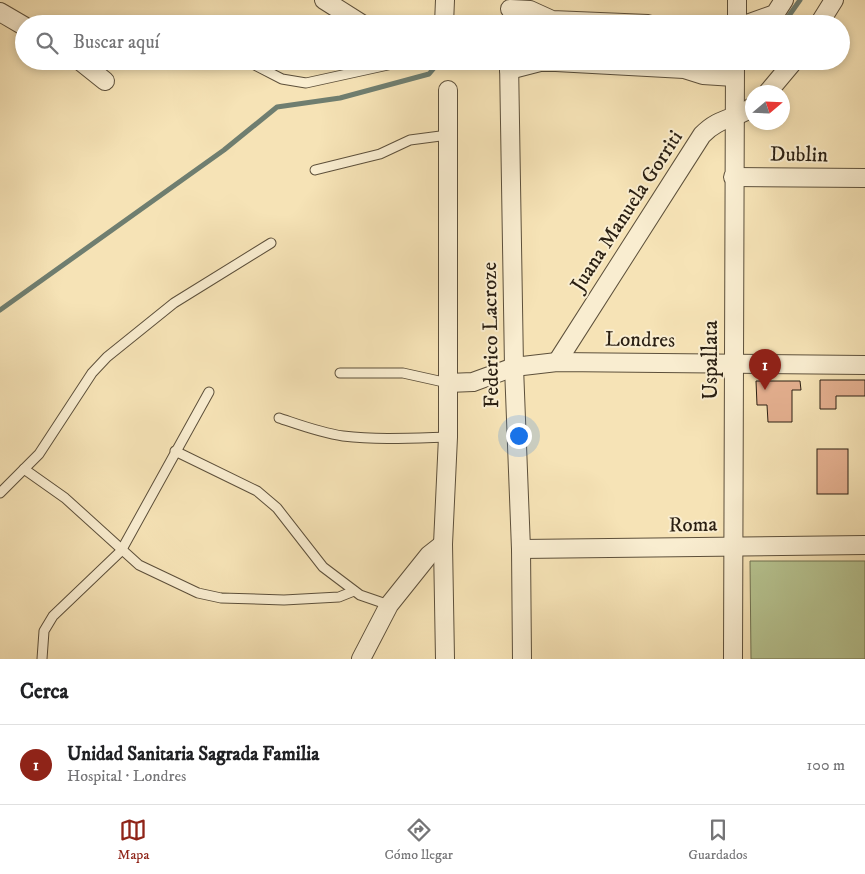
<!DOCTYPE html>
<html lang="es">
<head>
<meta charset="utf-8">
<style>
  :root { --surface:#fff; --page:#f2f2f2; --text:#202124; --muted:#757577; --line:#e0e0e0; --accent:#8f2418 }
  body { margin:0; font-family:"IM FELL DW Pica",serif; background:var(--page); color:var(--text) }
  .compass { position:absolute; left:745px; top:85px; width:45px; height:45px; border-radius:50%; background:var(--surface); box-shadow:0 2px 8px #0003; rotate:71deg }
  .you { position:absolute; left:518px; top:435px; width:18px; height:18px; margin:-12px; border:4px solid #fff; border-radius:50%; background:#1a73e8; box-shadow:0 0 0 8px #1a73e833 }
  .badge { display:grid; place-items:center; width:32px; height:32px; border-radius:50%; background:var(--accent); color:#fff; font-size:16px; font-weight:700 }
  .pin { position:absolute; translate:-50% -41px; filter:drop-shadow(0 1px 2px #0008) }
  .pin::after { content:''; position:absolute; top:26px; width:18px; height:15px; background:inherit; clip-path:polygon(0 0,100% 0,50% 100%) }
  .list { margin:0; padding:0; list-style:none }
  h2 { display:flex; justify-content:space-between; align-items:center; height:65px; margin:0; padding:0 20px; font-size:21px }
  h2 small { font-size:16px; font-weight:400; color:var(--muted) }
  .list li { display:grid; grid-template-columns:32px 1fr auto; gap:15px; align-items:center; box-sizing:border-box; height:80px; padding:0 20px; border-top:1px solid var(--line) }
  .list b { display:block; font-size:19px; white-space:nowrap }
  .list p { margin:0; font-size:16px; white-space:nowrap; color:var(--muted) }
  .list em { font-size:16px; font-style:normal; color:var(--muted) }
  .icon { flex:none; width:28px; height:28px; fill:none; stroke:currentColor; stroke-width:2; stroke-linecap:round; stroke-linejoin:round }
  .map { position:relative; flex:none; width:865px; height:659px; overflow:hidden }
  .search { position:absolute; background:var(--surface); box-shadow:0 2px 8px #0003; left:15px; right:15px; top:15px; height:55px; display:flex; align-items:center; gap:12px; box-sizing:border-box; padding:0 18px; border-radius:28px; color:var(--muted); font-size:19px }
  .sheet { height:145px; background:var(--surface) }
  nav { display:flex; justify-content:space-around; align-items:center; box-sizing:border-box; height:70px; border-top:1px solid var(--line); background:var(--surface); font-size:14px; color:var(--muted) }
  nav a { display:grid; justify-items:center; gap:2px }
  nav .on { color:var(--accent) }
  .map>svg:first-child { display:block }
  .green { fill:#b7c592; stroke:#707252 }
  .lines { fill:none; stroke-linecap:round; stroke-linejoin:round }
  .stream { stroke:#6f7e70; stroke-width:5 }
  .building { fill:#e5b090; stroke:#2a1f12 }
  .service-casing { stroke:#5d503b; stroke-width:11 }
  .minor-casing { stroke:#5d503b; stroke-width:20 }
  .service { stroke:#f9edd0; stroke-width:9 }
  .minor { stroke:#f9edd0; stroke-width:18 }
  .labels { text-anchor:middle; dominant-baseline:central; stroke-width:4; stroke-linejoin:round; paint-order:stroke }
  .street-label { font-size:21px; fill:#2a1f12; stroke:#f9edd0 }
</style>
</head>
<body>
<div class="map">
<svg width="865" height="659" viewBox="0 0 865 659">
  <rect width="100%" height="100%" fill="#f6e3b6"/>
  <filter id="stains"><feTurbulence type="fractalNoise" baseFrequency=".004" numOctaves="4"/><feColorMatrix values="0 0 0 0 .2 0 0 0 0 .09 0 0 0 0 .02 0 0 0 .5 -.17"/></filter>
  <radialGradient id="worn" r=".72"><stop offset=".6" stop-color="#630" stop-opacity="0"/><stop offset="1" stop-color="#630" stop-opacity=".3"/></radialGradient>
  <polygon class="green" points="750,561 865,561 865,659 751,659"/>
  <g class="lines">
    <g class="stream">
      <polyline points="783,24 800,0"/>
      <polyline points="0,310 224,150 277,107 340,98 429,74 440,61"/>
    </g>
  </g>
  <g class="building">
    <polygon points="820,380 865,380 865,396 836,396 836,409 820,409"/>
    <polygon points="756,381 800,381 801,390 792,390 792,422 768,422 767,405 757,405"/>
    <rect x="817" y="449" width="31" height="45"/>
  </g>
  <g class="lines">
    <defs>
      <g id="service">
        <polyline points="247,61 282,79 306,83 388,65 394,61"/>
        <polyline points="315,170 380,154 410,140 448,135"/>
        <polyline points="340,373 403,373 448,383"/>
        <path d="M279,418C300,425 321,433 343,436C377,440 413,438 448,437"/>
        <polyline points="175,451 257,491 277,508 323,567 360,595 389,605"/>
        <polyline points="24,469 65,498 139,565 198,593 221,598 284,600 339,597 354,591"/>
        <polyline points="0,493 39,454 92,373 107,357 174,303 271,243"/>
        <polyline points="42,659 44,631 53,616 121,551 209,392"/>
      </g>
      <g id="minor">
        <polyline points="324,0 362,24"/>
        <polyline points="510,9 530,10 552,20 648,24"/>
        <polyline points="0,12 24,26"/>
        <polyline points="444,24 445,0"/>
        <polyline points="737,24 737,0"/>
        <polyline points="747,24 775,14 784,0"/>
        <polyline points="819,24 834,0"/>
        <polyline points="80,61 105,81"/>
        <polyline points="509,61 514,367 521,549 522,659"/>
        <polyline points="509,70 540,62 556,62 684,69 703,75 734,77"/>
        <polyline points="768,92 794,61"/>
        <polyline points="733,177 865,178"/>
        <path d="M557,362L702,135C720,116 736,120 752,107"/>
        <polyline points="448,383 473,382 514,367 557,362 865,365"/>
        <polyline points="521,549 865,545"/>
        <polyline points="361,659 389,605 429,555 443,544"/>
        <polyline points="445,659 443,544 448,437 448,90"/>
        <polyline points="733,659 735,61"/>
      </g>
    </defs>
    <use href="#service" class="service-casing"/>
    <use href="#minor" class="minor-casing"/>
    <use href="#service" class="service"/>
    <use href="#minor" class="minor"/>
  </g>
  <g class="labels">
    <g class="street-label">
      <text transform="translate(799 155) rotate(1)">Dublin</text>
      <text transform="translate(627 211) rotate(-57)">Juana Manuela Gorriti</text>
      <text transform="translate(491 335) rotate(-91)">Federico Lacroze</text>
      <text transform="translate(640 340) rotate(1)">Londres</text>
      <text transform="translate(711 360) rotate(-90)">Uspallata</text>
      <text transform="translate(693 525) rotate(-1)">Roma</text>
    </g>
  </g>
  <rect width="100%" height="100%" filter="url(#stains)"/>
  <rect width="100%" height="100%" fill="url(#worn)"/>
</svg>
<svg class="compass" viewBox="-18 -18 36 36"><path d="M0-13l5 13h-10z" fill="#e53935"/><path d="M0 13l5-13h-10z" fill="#757577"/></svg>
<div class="you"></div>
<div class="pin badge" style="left:765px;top:390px">1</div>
<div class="search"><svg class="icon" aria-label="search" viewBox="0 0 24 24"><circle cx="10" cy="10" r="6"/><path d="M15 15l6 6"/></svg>Buscar aquí</div>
</div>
<section class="sheet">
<h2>Cerca<small></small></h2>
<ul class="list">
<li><span class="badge">1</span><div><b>Unidad Sanitaria Sagrada Familia</b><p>Hospital · Londres</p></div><em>100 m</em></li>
</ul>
</section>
<nav>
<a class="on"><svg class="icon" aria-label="map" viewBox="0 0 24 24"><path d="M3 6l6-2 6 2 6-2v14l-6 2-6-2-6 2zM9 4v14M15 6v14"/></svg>Mapa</a>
<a><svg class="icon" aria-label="directions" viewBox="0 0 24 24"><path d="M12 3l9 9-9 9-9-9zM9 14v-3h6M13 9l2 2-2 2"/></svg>Cómo llegar</a>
<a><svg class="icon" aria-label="saved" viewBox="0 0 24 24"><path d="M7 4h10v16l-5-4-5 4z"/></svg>Guardados</a>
</nav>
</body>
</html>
